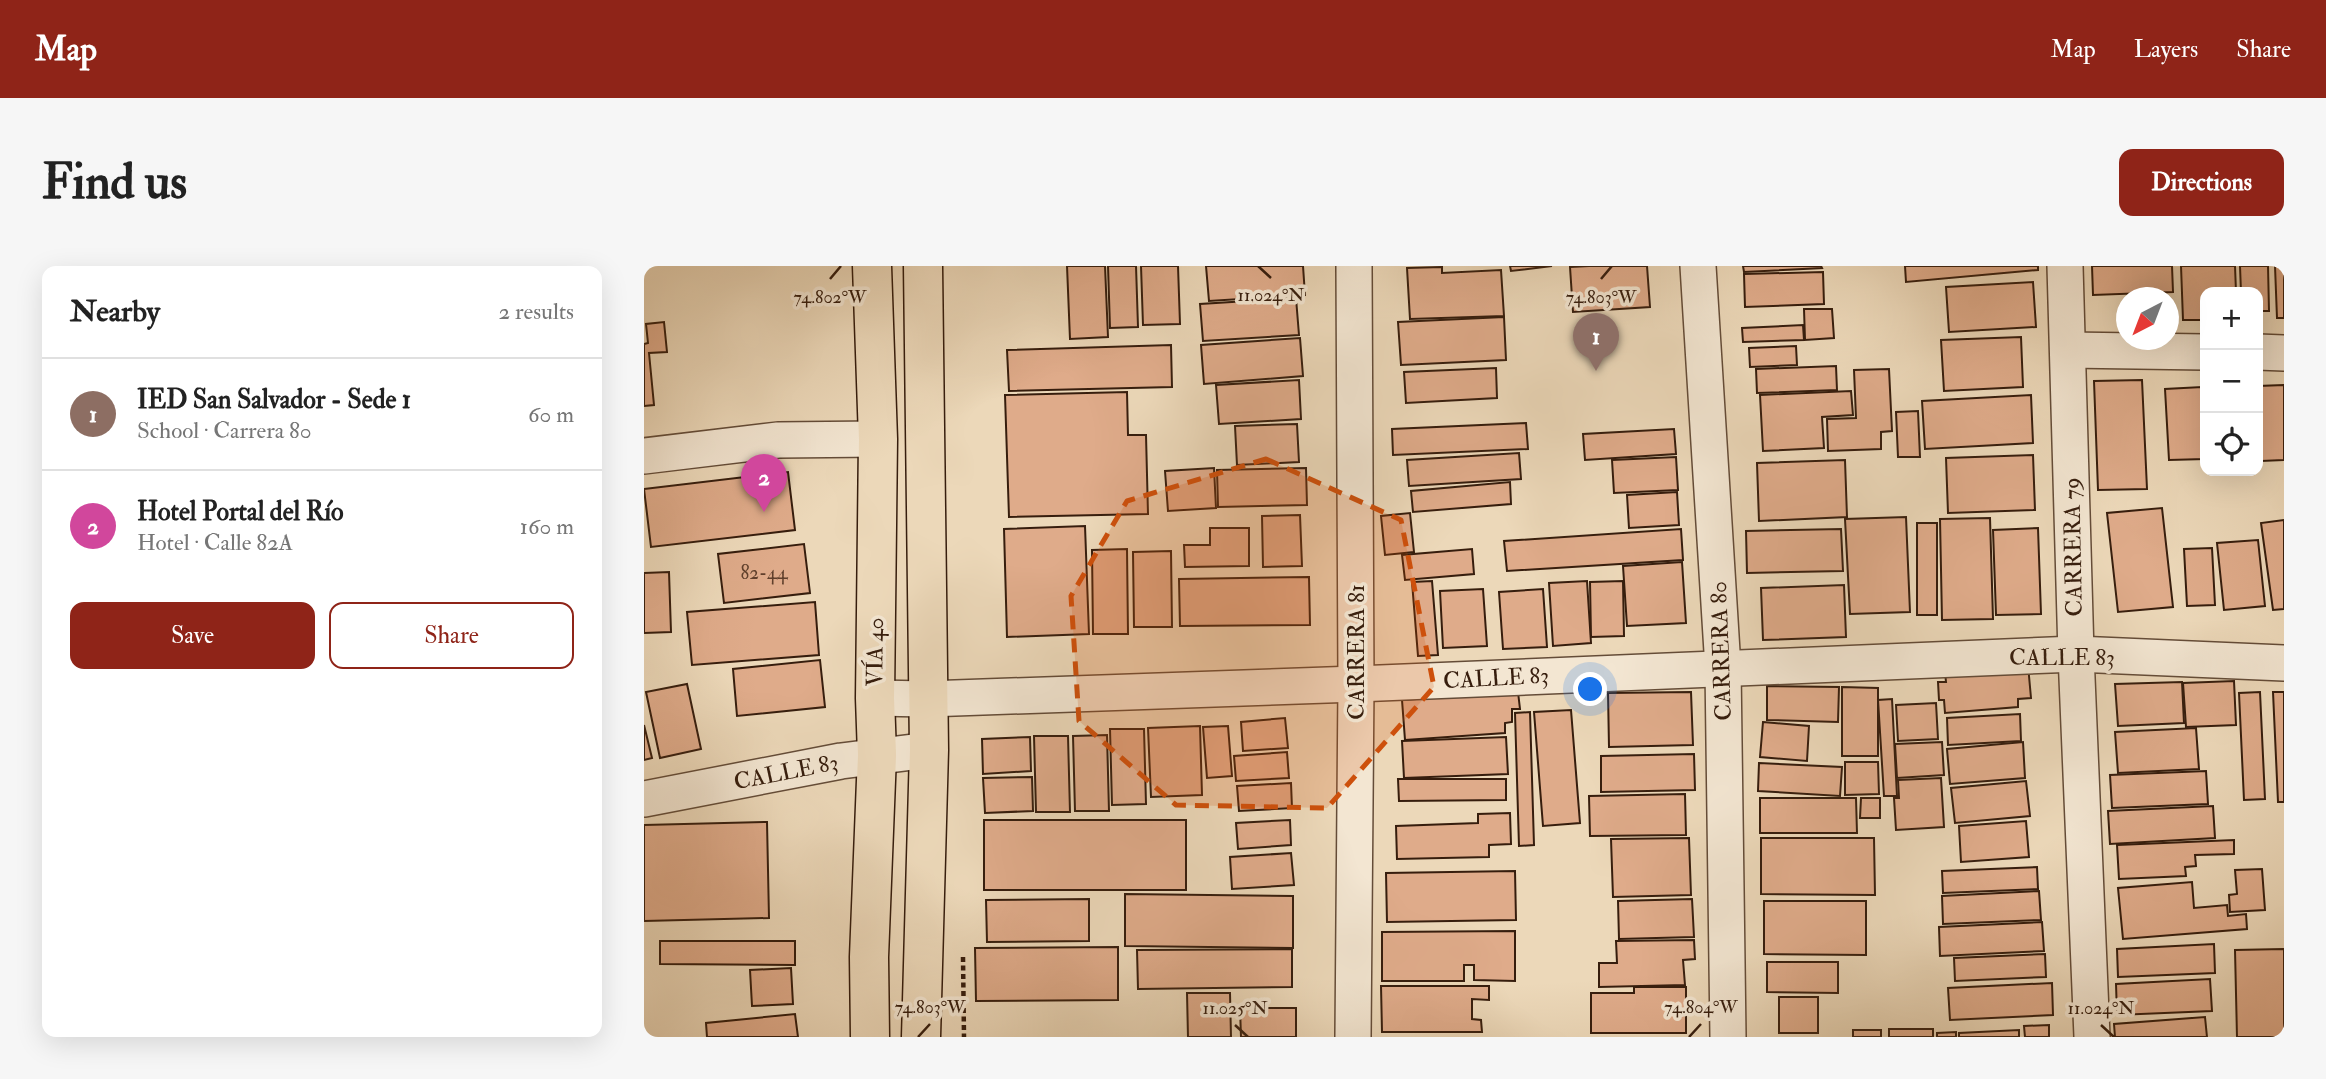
<!DOCTYPE html>
<html lang="en">
<head>
<meta charset="utf-8">
<style>
  :root { --surface:#fff; --page:#f6f6f6; --text:#222; --muted:#767676; --line:#e0e0e0; --accent:#8f2418 }
  body { margin:0; font-family:"IM FELL Double Pica",serif; background:var(--page); color:var(--text) }
  .controls { position:absolute; right:21px; top:21px; display:grid; overflow:hidden; border-radius:14px; box-shadow:0 7px 28px #0002 }
  .controls button { width:63px; height:63px; display:grid; place-items:center; padding:0; border:0; border-bottom:2px solid var(--line); background:var(--surface); color:var(--text); font:35px sans-serif }
  .compass { position:absolute; left:1472px; top:21px; width:63px; height:63px; border-radius:50%; background:var(--surface); box-shadow:0 7px 28px #0002; rotate:222deg }
  .you { position:absolute; left:947px; top:424px; width:24px; height:24px; margin:-18px; border:5px solid #fff; border-radius:50%; background:#1a73e8; box-shadow:0 0 0 10px #1a73e833 }
  .badge { display:grid; place-items:center; width:46px; height:46px; border-radius:50%; background:var(--accent); color:#fff; font-size:23px; font-weight:700 }
  .pin { position:absolute; translate:-50% -58px; filter:drop-shadow(0 2px 4px #0008) }
  .pin::after { content:''; position:absolute; top:37px; width:24px; height:21px; background:inherit; clip-path:polygon(0 0,100% 0,50% 100%) }
  .list { margin:0; padding:0; list-style:none }
  h2 { display:flex; justify-content:space-between; align-items:center; height:91px; margin:0; padding:0 28px; font-size:30px }
  h2 small { font-size:23px; font-weight:400; color:var(--muted) }
  .list li { display:grid; grid-template-columns:46px 1fr auto; gap:21px; align-items:center; box-sizing:border-box; height:112px; padding:0 28px; border-top:2px solid var(--line) }
  .list b { display:block; font-size:26px; white-space:nowrap }
  .list p { margin:0; font-size:23px; white-space:nowrap; color:var(--muted) }
  .list em { font-size:23px; font-style:normal; color:var(--muted) }
  .actions { display:flex; gap:14px; padding:21px 28px }
  .actions a { flex:1; padding:16px 0; border:2px solid var(--accent); border-radius:14px; text-align:center; font-size:24px; color:var(--accent) }
  .actions .main { background:var(--accent); color:#fff }
  .icon { flex:none; width:38px; height:38px; fill:none; stroke:currentColor; stroke-width:2; stroke-linecap:round; stroke-linejoin:round }
  .map { position:relative; flex:none; width:1640px; height:771px; overflow:hidden; border-radius:14px }
  header { display:flex; align-items:center; gap:42px; box-sizing:border-box; height:98px; padding:0 35px; background:var(--accent); color:#fff }
  header strong { font-size:33px }
  nav { display:flex; gap:38px; margin-inline-start:auto; font-size:24px }
  .intro { display:flex; align-items:center; justify-content:space-between; box-sizing:border-box; height:168px; padding:0 42px }
  h1 { margin:0; font-size:49px }
  .button { padding:18px 32px; border-radius:14px; background:var(--accent); color:#fff; font-size:24px; font-weight:700 }
  main { display:flex; gap:42px; padding:0 42px }
  aside { flex:1; background:var(--surface); border-radius:14px; box-shadow:0 7px 28px #0002 }
  .map>svg:first-child { display:block }
  .building { fill:#dfab8a; stroke:#361d0d; stroke-width:2 }
  .lines { fill:none; stroke-linecap:round; stroke-linejoin:round }
  .minor-casing { stroke:#644c38; stroke-width:38 }
  .trunk-casing { stroke:#361d0d; stroke-width:41 }
  .path { stroke:#361d0d; stroke-width:4.5; stroke-dasharray:5 3.5; stroke-linecap:butt }
  .minor { stroke:#f3e6d2; stroke-width:35 }
  .trunk { stroke:#ecd8b9; stroke-width:38 }
  .marked { fill:#cd500c; fill-opacity:0.2; stroke:#cd500c; stroke-width:5; stroke-dasharray:14 9; stroke-linejoin:round }
  .ticks { fill:none; stroke:#361d0d; stroke-width:2.5 }
  .labels { text-anchor:middle; dominant-baseline:central; stroke-width:7; stroke-linejoin:round; paint-order:stroke }
  .number-label { font-size:19px; fill:#60402c }
  .street-label { font-size:23px; fill:#361d0d; stroke:#f3e6d2 }
  .ticks-label { font-size:18px; text-anchor:middle; fill:#361d0d; stroke:#f3e6d2; stroke-width:7; stroke-linejoin:round; paint-order:stroke }
</style>
</head>
<body>
<header>
<strong>Map</strong>
<nav><a>Map</a><a>Layers</a><a>Share</a></nav>
</header>
<div class="intro"><h1>Find us</h1><a class="button">Directions</a></div>
<main>
<aside>
<h2>Nearby<small>2 results</small></h2>
<ul class="list">
<li><span class="badge" style="background:#8d6e63">1</span><div><b>IED San Salvador - Sede 1</b><p>School · Carrera 80</p></div><em>60 m</em></li>
<li><span class="badge" style="background:#d1479c">2</span><div><b>Hotel Portal del Río</b><p>Hotel · Calle 82A</p></div><em>160 m</em></li>
</ul>
<div class="actions"><a class="main">Save</a><a>Share</a></div>
</aside>
<div class="map">
<svg width="1640" height="771" viewBox="0 0 1640 771">
  <rect width="100%" height="100%" fill="#ecd8b9"/>
  <filter id="stains"><feTurbulence type="fractalNoise" baseFrequency=".00286" numOctaves="4"/><feColorMatrix values="0 0 0 0 .2 0 0 0 0 .09 0 0 0 0 .02 0 0 0 .5 -.17"/></filter>
  <radialGradient id="worn" r=".72"><stop offset=".6" stop-color="#630" stop-opacity="0"/><stop offset="1" stop-color="#630" stop-opacity=".3"/></radialGradient>
  <g class="building">
    <polygon points="423,0 461,0 464,71 426,73"/>
    <polygon points="464,0 492,0 494,61 466,62"/>
    <polygon points="497,0 534,0 536,58 499,59"/>
    <polygon points="562,0 659,0 661,29 565,35"/>
    <polygon points="866,0 908,0 867,5"/>
    <polygon points="945,0 1003,0 1006,41 929,46 926,1"/>
    <polygon points="1099,0 1177,0 1178,2 1100,6"/>
    <polygon points="1261,0 1394,0 1394,4 1262,16"/>
    <polygon points="1448,0 1528,0 1529,26 1449,29"/>
    <polygon points="1537,0 1591,0 1592,26 1561,26 1561,54 1539,54"/>
    <polygon points="1596,0 1624,0 1625,45 1614,45 1614,26 1597,26"/>
    <polygon points="1631,0 1640,0 1640,52 1633,52"/>
    <polygon points="798,1 798,7 857,4 860,50 766,53 763,2"/>
    <polygon points="1179,6 1180,38 1101,41 1100,8"/>
    <polygon points="1389,16 1392,61 1305,66 1302,21"/>
    <polygon points="652,32 655,69 559,75 556,38"/>
    <polygon points="1160,43 1188,43 1190,72 1161,74"/>
    <polygon points="860,51 862,94 757,99 754,56"/>
    <polygon points="20,56 23,86 5,87 10,139 0,140 0,78 4,77 2,58"/>
    <polygon points="1159,59 1160,74 1099,76 1098,62"/>
    <polygon points="1377,71 1379,121 1300,125 1297,74"/>
    <polygon points="656,72 659,110 560,118 557,79"/>
    <polygon points="527,79 528,121 365,125 363,84"/>
    <polygon points="1152,80 1153,99 1106,101 1105,82"/>
    <polygon points="1192,100 1193,124 1113,127 1112,103"/>
    <polygon points="852,102 853,132 762,137 760,106"/>
    <polygon points="1245,103 1248,165 1237,166 1237,183 1184,185 1183,153 1212,152 1210,104"/>
    <polygon points="655,114 657,153 575,158 572,119"/>
    <polygon points="1498,114 1503,223 1454,224 1450,115"/>
    <polygon points="1640,119 1640,194 1617,195 1614,120"/>
    <polygon points="1558,121 1561,193 1525,194 1521,123"/>
    <polygon points="1207,125 1209,149 1178,151 1180,182 1119,185 1116,129"/>
    <polygon points="483,126 484,169 502,169 504,248 365,251 361,129"/>
    <polygon points="1387,129 1389,177 1281,183 1278,135"/>
    <polygon points="1274,145 1276,191 1254,191 1252,146"/>
    <polygon points="882,157 884,183 749,189 748,163"/>
    <polygon points="653,158 655,196 593,199 591,160"/>
    <polygon points="1030,163 1032,188 941,194 939,168"/>
    <polygon points="875,187 877,213 765,220 763,194"/>
    <polygon points="1389,189 1391,244 1304,247 1302,192"/>
    <polygon points="1032,191 1034,224 970,227 968,194"/>
    <polygon points="1201,194 1203,251 1115,255 1113,197"/>
    <polygon points="570,202 572,242 524,245 521,205"/>
    <polygon points="662,202 663,239 574,241 573,204"/>
    <polygon points="144,206 151,264 7,281 0,223"/>
    <polygon points="866,216 867,238 769,246 767,225"/>
    <polygon points="1033,226 1035,259 985,262 983,229"/>
    <polygon points="1518,242 1529,341 1474,346 1463,247"/>
    <polygon points="766,247 770,286 741,289 737,250"/>
    <polygon points="656,249 658,300 619,301 618,250"/>
    <polygon points="1262,251 1266,346 1206,348 1201,253"/>
    <polygon points="1346,252 1349,353 1298,354 1296,253"/>
    <polygon points="1640,254 1640,343 1629,344 1617,257"/>
    <rect x="1273" y="257" width="20" height="92"/>
    <polygon points="441,260 445,368 363,371 360,263"/>
    <polygon points="566,262 605,262 605,300 541,301 540,279 566,279"/>
    <polygon points="1394,262 1397,348 1352,349 1349,264"/>
    <polygon points="1037,263 1039,294 863,305 860,275"/>
    <polygon points="1197,263 1199,305 1103,307 1102,265"/>
    <polygon points="1614,274 1621,340 1580,344 1573,277"/>
    <polygon points="160,278 166,327 80,337 74,288"/>
    <polygon points="1568,282 1571,339 1543,340 1540,283"/>
    <polygon points="483,283 484,368 449,368 448,284"/>
    <polygon points="828,283 830,308 761,314 758,289"/>
    <polygon points="527,285 528,361 490,361 489,286"/>
    <polygon points="1038,296 1042,357 983,360 979,300"/>
    <polygon points="25,306 27,366 0,367 0,307"/>
    <polygon points="665,311 666,359 536,360 535,313"/>
    <polygon points="788,315 794,389 774,390 768,316"/>
    <polygon points="943,315 947,377 909,380 905,317"/>
    <polygon points="979,315 980,370 947,371 946,316"/>
    <polygon points="1200,319 1202,371 1119,374 1117,322"/>
    <polygon points="839,323 843,380 799,382 796,325"/>
    <polygon points="899,323 903,381 859,383 855,326"/>
    <polygon points="171,336 175,389 48,399 43,346"/>
    <polygon points="176,394 181,441 93,450 89,403"/>
    <polygon points="1384,399 1387,432 1374,433 1374,441 1301,447 1300,434 1295,434 1294,416 1302,416 1301,406"/>
    <polygon points="1590,415 1592,459 1542,461 1539,417"/>
    <polygon points="1538,416 1540,457 1474,460 1471,418"/>
    <polygon points="43,418 57,483 16,492 2,426"/>
    <polygon points="1123,420 1195,421 1194,456 1123,454"/>
    <polygon points="1198,421 1234,422 1234,490 1198,490"/>
    <polygon points="874,426 876,443 868,443 868,456 861,457 861,467 761,474 758,434"/>
    <polygon points="1047,426 1049,479 965,481 964,427"/>
    <polygon points="1616,426 1621,533 1600,534 1595,427"/>
    <polygon points="1629,426 1640,426 1640,536 1634,536"/>
    <polygon points="1248,433 1253,530 1240,530 1234,434"/>
    <polygon points="1292,437 1294,473 1254,475 1252,439"/>
    <polygon points="927,444 936,557 899,560 890,446"/>
    <polygon points="886,446 890,579 875,580 871,447"/>
    <polygon points="1376,448 1377,475 1304,479 1303,452"/>
    <polygon points="641,452 644,482 599,485 597,456"/>
    <polygon points="1119,456 1165,460 1163,495 1116,491"/>
    <polygon points="0,459 8,492 0,494"/>
    <polygon points="556,460 558,529 507,531 504,462"/>
    <polygon points="584,460 588,510 563,512 559,461"/>
    <polygon points="1552,462 1555,503 1474,507 1471,466"/>
    <polygon points="466,463 500,463 502,538 468,539"/>
    <polygon points="463,469 465,545 431,545 429,470"/>
    <polygon points="390,470 424,470 426,546 392,546"/>
    <polygon points="386,471 387,505 339,508 338,473"/>
    <polygon points="862,471 864,508 760,512 758,475"/>
    <polygon points="1298,476 1300,509 1253,512 1251,478"/>
    <polygon points="1379,476 1381,512 1306,518 1303,483"/>
    <polygon points="643,486 645,512 592,515 590,490"/>
    <polygon points="1050,488 1051,524 957,526 957,490"/>
    <polygon points="1201,496 1234,496 1235,528 1201,529"/>
    <polygon points="1115,497 1198,501 1196,530 1114,525"/>
    <polygon points="1562,505 1564,538 1468,542 1466,509"/>
    <polygon points="388,511 389,545 341,547 339,512"/>
    <polygon points="1297,512 1300,561 1252,564 1250,532 1255,532 1254,514"/>
    <polygon points="754,513 862,513 862,534 755,535"/>
    <polygon points="1382,515 1386,550 1311,557 1307,522"/>
    <polygon points="647,517 648,542 595,545 593,520"/>
    <polygon points="1041,528 1042,569 946,570 945,530"/>
    <polygon points="1116,532 1212,532 1213,567 1116,567"/>
    <polygon points="1217,532 1236,532 1236,552 1216,552"/>
    <polygon points="1569,540 1571,572 1466,578 1464,545"/>
    <polygon points="866,547 867,578 845,579 845,591 753,593 752,560 834,557 834,548"/>
    <rect x="340" y="554" width="202" height="70"/>
    <polygon points="646,554 647,579 594,583 592,557"/>
    <polygon points="1382,555 1385,591 1317,596 1315,560"/>
    <polygon points="123,556 125,652 0,655 0,559"/>
    <polygon points="1045,572 1047,629 969,631 967,573"/>
    <polygon points="1117,572 1230,572 1231,629 1117,628"/>
    <polygon points="1590,574 1590,588 1551,589 1552,600 1541,601 1542,610 1475,613 1473,579"/>
    <polygon points="647,587 650,619 588,623 586,591"/>
    <polygon points="1393,601 1394,623 1299,627 1298,605"/>
    <polygon points="1618,603 1621,644 1586,646 1585,629 1593,628 1591,604"/>
    <polygon points="871,605 872,654 743,656 742,607"/>
    <polygon points="1548,616 1550,642 1583,639 1584,650 1602,648 1603,663 1479,673 1474,622"/>
    <polygon points="1395,625 1397,654 1299,658 1298,630"/>
    <polygon points="481,628 649,630 649,682 481,680"/>
    <polygon points="445,633 445,675 343,676 342,634"/>
    <polygon points="1048,633 1050,671 975,673 974,635"/>
    <polygon points="1120,635 1222,635 1222,689 1120,688"/>
    <polygon points="1398,656 1400,685 1296,690 1295,661"/>
    <polygon points="871,665 871,715 830,714 830,699 820,699 820,715 738,715 738,666"/>
    <polygon points="1050,674 1051,693 1039,694 1041,719 955,721 955,697 973,697 972,675"/>
    <polygon points="16,675 151,675 151,699 16,698"/>
    <polygon points="1570,678 1571,707 1474,711 1473,683"/>
    <polygon points="474,681 474,734 332,735 331,682"/>
    <polygon points="648,683 648,721 494,723 493,684"/>
    <polygon points="1640,683 1640,771 1593,771 1591,684"/>
    <polygon points="1401,688 1402,711 1311,715 1310,692"/>
    <polygon points="1123,696 1194,696 1194,727 1123,726"/>
    <polygon points="147,702 149,738 108,740 106,704"/>
    <polygon points="1566,713 1568,745 1473,749 1472,718"/>
    <polygon points="1408,717 1409,749 1306,754 1304,722"/>
    <polygon points="737,720 845,720 845,734 828,733 828,753 837,754 838,766 738,766"/>
    <polygon points="990,721 1042,721 1042,767 947,767 947,727 990,727"/>
    <polygon points="543,727 586,727 587,771 544,771"/>
    <rect x="1135" y="731" width="39" height="36"/>
    <polygon points="596,742 652,742 652,771 597,771"/>
    <polygon points="151,748 154,771 63,771 62,757"/>
    <polygon points="1561,751 1563,771 1471,771 1470,758"/>
    <polygon points="1405,759 1405,771 1381,771 1380,760"/>
    <rect x="1245" y="763" width="44" height="8"/>
    <rect x="1209" y="764" width="28" height="7"/>
    <polygon points="1375,764 1375,771 1315,771 1315,767"/>
    <polygon points="1312,766 1312,771 1293,771 1293,767"/>
  </g>
  <g class="lines">
    <defs>
      <g id="minor">
        <polyline points="1054,0 1079,402 1084,771"/>
        <polyline points="1421,0 1432,388 1448,771"/>
        <polyline points="1424,84 1561,86"/>
        <polyline points="1614,86 1640,87"/>
        <polyline points="0,190 134,174 234,173"/>
        <polyline points="231,432 283,433 712,418 1432,388 1640,397"/>
        <polyline points="0,533 197,495 285,484"/>
        <polyline points="709,771 712,418 710,0"/>
      </g>
      <g id="trunk">
        <polyline points="226,771 225,691 233,489 231,432 234,173 228,0"/>
        <polyline points="277,771 285,484 279,0"/>
      </g>
    </defs>
    <use href="#minor" class="minor-casing"/>
    <use href="#trunk" class="trunk-casing"/>
    <polyline class="path" points="319,691 320,771"/>
    <use href="#minor" class="minor"/>
    <use href="#trunk" class="trunk"/>
  </g>
  <path class="marked" d="M622,193L757,254L790,421L683,542L532,539L435,455L427,330L483,235Z"/>
  <path class="ticks" d="M614,0L627,12M186,13L197,0M957,13L968,0M591,759L604,771M1457,759L1470,771M274,771L286,758M1045,771L1057,758"/>
  <g class="labels">
    <g class="number-label">
      <text x="120" y="307">82-44</text>
    </g>
    <g class="street-label">
      <text transform="translate(1429 281) rotate(-91)">CARRERA 79</text>
      <text transform="translate(1077 385) rotate(-92)">CARRERA 80</text>
      <text transform="translate(231 386) rotate(-89)">VÍA 40</text>
      <text transform="translate(712 386) rotate(-90)">CARRERA 81</text>
      <text x="1418" y="391">CALLE 83</text>
      <text transform="translate(852 412) rotate(-3)">CALLE 83</text>
      <text transform="translate(142 506) rotate(-11)">CALLE 83</text>
    </g>
  </g>
  <g class="ticks-label">
    <text x="627" y="35">11.024°N</text>
    <text x="186" y="37">74.802°W</text>
    <text x="957" y="37">74.803°W</text>
    <text x="286" y="747">74.803°W</text>
    <text x="1057" y="747">74.804°W</text>
    <text x="591" y="748">11.025°N</text>
    <text x="1457" y="748">11.024°N</text>
  </g>
  <rect width="100%" height="100%" filter="url(#stains)"/>
  <rect width="100%" height="100%" fill="url(#worn)"/>
</svg>
<div class="controls">
<button>+</button>
<button>−</button>
<button><svg class="icon" aria-label="locate" viewBox="0 0 24 24"><circle cx="12" cy="12" r="6"/><path d="M12 2v4M12 18v4M2 12h4M18 12h4"/></svg></button>
</div>
<svg class="compass" viewBox="-18 -18 36 36"><path d="M0-13l5 13h-10z" fill="#e53935"/><path d="M0 13l5-13h-10z" fill="#767676"/></svg>
<div class="you"></div>
<div class="pin badge" style="left:952px;top:105px;background:#8d6e63">1</div>
<div class="pin badge" style="left:120px;top:246px;background:#d1479c">2</div>
</div>
</main>
</body>
</html>
